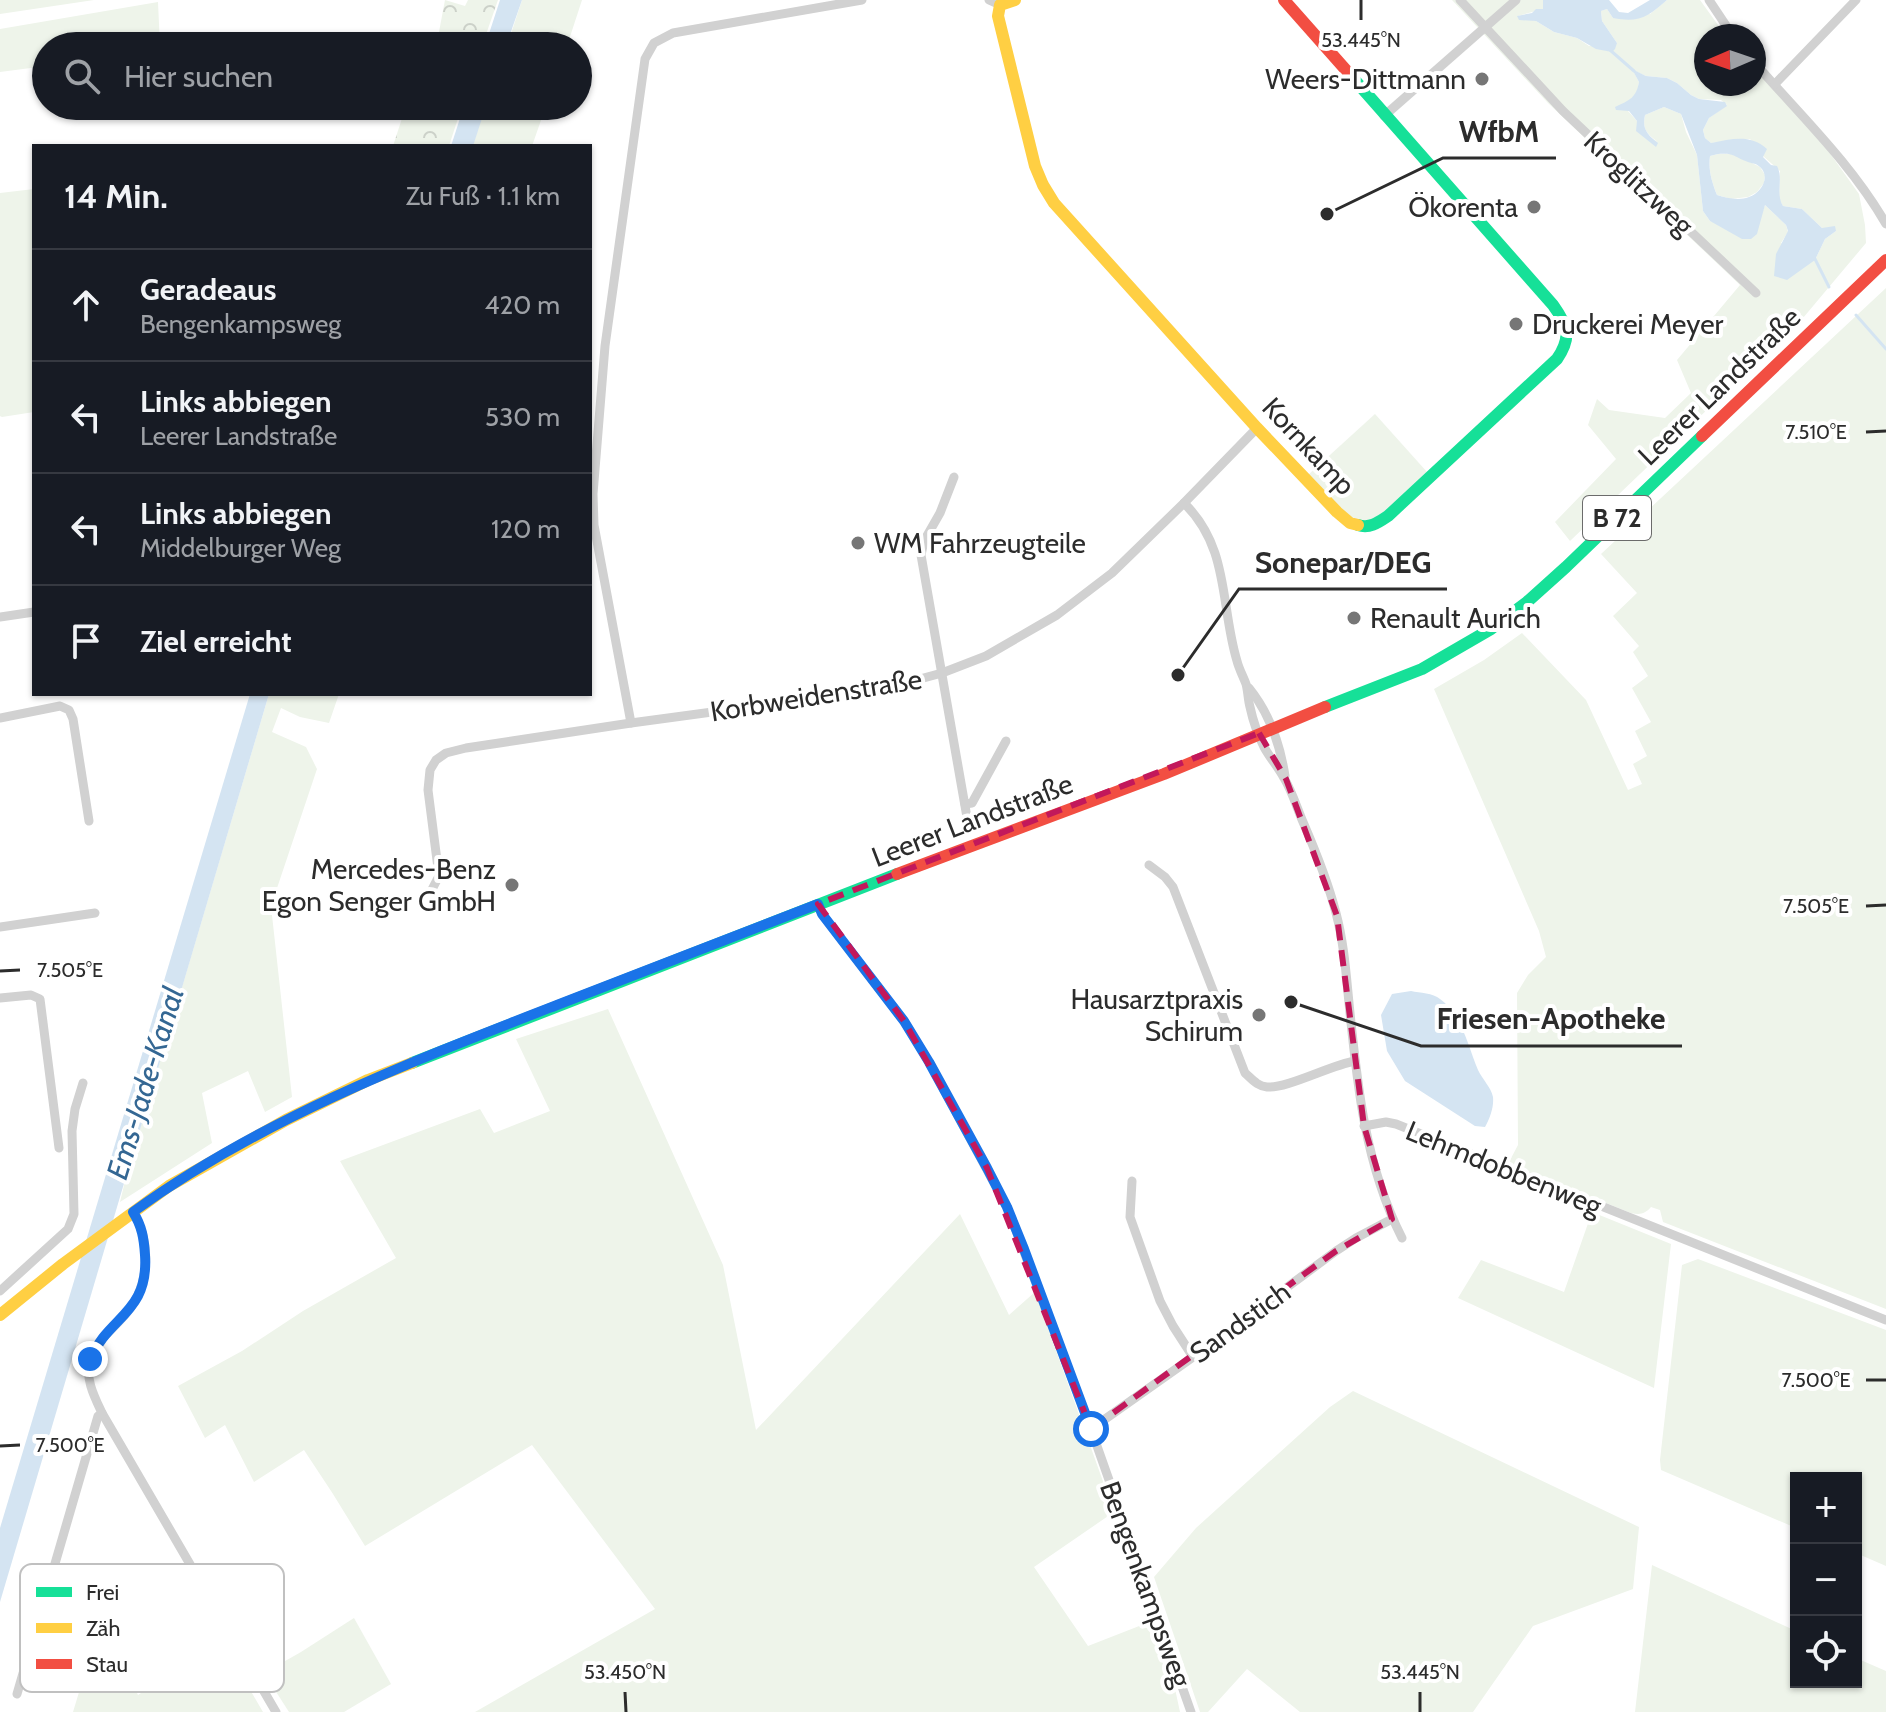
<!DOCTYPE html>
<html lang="de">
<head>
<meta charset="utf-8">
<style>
  :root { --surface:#171b24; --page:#242831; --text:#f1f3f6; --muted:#9ea1a6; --line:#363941 }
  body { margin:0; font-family:Cabin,sans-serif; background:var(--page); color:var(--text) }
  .controls { position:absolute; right:24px; bottom:24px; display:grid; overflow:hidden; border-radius:0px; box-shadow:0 2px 6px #0004 }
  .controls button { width:72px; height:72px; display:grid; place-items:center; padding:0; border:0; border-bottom:2px solid var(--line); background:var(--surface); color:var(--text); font:40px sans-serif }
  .compass { position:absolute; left:1694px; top:24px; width:72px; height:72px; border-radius:50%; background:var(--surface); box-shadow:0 2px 6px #0004; rotate:268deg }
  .stop { position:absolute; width:24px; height:24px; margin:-18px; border:6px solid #1a73e8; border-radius:50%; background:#fff }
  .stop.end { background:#1a73e8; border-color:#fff; box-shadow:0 2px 8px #0008 }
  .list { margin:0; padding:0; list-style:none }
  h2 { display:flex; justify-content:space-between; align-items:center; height:104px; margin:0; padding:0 32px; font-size:34px }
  h2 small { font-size:26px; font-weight:400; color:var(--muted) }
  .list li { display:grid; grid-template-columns:52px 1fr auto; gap:24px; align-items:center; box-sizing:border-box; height:112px; padding:0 32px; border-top:2px solid var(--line) }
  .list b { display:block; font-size:30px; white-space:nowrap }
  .list p { margin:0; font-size:26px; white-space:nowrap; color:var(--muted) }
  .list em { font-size:26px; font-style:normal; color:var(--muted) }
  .icon { flex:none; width:44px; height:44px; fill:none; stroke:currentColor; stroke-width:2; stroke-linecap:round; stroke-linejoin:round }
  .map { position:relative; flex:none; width:1886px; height:1712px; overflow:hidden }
  .search { position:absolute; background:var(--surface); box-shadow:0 2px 6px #0004; left:32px; top:32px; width:560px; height:88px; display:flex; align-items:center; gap:20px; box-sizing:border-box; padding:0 28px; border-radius:44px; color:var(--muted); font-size:30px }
  .panel { position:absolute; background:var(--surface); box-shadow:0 2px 6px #0004; left:32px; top:144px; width:560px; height:552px; border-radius:0px }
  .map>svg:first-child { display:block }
  .green { fill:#eef4ea; fill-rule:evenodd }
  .forest { fill:url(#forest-crowns) }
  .water { fill:#d4e4f2; fill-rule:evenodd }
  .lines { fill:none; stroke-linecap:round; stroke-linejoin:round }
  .stream { stroke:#d4e4f2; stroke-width:3 }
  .street { stroke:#d1d1d1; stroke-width:9 }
  .fast { stroke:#16e098; stroke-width:12 }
  .slow { stroke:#ffcf43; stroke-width:12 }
  .jam { stroke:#f24e42; stroke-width:12 }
  .route { stroke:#1a73e8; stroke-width:10 }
  .marked { fill:none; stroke:#c2185b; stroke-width:6; stroke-dasharray:16 10; stroke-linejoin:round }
  .ticks { fill:none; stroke:#2c2c2c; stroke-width:3 }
  .poi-dot { fill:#767676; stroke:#fff; stroke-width:3 }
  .labels { text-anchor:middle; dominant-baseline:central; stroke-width:8; stroke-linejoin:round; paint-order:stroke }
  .shield { fill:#fff; stroke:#6b6b6b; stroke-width:2 }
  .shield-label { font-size:26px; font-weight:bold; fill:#2c2c2c }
  .poi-label { font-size:28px; fill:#2c2c2c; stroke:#fff; text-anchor:end }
  .street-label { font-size:28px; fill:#2c2c2c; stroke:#fff }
  .water-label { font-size:30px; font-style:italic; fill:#346793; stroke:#fff }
  .key { fill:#fff; stroke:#c0c0c0; stroke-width:2 }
  .key-label { font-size:22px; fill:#2c2c2c }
  .ticks-label { font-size:20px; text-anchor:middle; fill:#2c2c2c; stroke:#fff; stroke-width:8; stroke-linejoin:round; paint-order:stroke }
  .leader { fill:none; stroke:#2c2c2c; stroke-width:3 }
  .callout-dot { fill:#2c2c2c; stroke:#fff; stroke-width:3 }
  .callout-label { font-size:30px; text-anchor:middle; font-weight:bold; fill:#2c2c2c; stroke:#fff; stroke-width:8; stroke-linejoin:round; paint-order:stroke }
</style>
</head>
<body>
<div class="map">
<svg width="1886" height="1712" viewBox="0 0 1886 1712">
  <defs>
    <pattern id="forest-crowns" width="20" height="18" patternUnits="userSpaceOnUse" patternTransform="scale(2)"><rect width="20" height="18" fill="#eef4ea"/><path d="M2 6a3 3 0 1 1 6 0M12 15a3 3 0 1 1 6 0" fill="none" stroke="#ccd1c9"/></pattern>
  </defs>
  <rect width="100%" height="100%" fill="#fff"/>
  <g class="green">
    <polygon points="0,0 94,0 0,14"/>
    <polygon points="522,0 582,0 567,46 507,46"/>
    <path d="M1452,0H1543V9L1518,16L1536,21L1554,32L1577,38L1589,46L1617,43L1602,21L1601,11L1607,9L1613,18L1650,14L1667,0H1700L1726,36H1706V84H1754V67L1824,145L1859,194L1865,225L1866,243L1803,318L1570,541L1555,522L1616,459L1588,425L1597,399L1609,410L1665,418L1691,393L1677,360L1740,285L1548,103ZM1633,70L1646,76L1667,78L1677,83L1691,95L1699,99L1721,100L1727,105L1709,118L1703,130L1705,138L1711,143L1750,139L1763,156L1780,171L1779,199L1783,206L1802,209L1822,228L1836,231L1825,239L1815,260L1781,243L1788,232L1786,225L1765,205L1761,216L1719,224L1710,221L1703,211L1697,155L1686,132L1681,114L1664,107L1645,115C1642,129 1647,134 1658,142L1637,131V121L1628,111L1629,101L1637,93L1639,82Z"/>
    <polygon points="158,2 160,46 46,46 46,66 0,72 0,29"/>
    <polygon points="486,106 546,106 532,146 472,146"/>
    <path d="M1718,154H1734L1760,167L1765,175L1764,183L1757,192L1748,197L1731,199L1717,195C1712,182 1708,170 1710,156Z"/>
    <polygon points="34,189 34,412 2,417 0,416 0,193"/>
    <path d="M1886,288V1309L1663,1222L1660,1210L1651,1207C1645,1214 1640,1215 1631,1213L1511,1165L1509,1162L1518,1145L1517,993L1528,975L1546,957L1539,931L1434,689L1484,660L1522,633L1586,700L1628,790L1642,784L1633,764L1647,756L1635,731L1651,722L1632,688L1648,676L1633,652L1639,646L1613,616L1637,593L1601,554Z"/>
    <path d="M1375,414L1427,472C1415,483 1384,517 1370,520C1363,521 1357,520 1350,517L1308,475Z"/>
    <polygon points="269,694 339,694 329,723 300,717 281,708 272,732 306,747 317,769 271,906 292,1097 265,1112 248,1071 202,1093 212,1143 120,1202 128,1169"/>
    <polygon points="608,1009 723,1265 756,1430 960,1214 1009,1315 1035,1292 1114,1512 1034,1567 1088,1646 1152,1621 1174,1684 1180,1712 475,1712 655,1609 532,1445 365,1546 333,1494 304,1450 254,1482 225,1425 205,1438 178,1386 242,1351 303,1311 396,1258 340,1161 480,1109 494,1133 550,1111 516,1039"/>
    <polygon points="1592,1212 1671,1244 1654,1388 1458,1298 1481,1260 1564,1292"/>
    <polygon points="1698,1259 1886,1330 1886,1566 1856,1553 1856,1478 1796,1478 1796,1528 1661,1470 1660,1460 1682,1265"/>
    <polygon points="1353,1391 1639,1527 1633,1589 1533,1626 1473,1712 1300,1712 1247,1669 1208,1712 1200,1712 1154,1577 1196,1528 1330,1407"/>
    <polygon points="1652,1565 1796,1631 1796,1682 1856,1682 1856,1658 1886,1671 1886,1712 1635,1712"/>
    <polygon points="354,1618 391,1684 344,1712 289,1712 264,1673 301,1652"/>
    <polygon points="221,1640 263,1712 73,1712 89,1659 114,1642 138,1695"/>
  </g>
  <g class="forest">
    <polygon points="445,0 465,6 468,0 498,0 482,46 433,46 438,37"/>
    <polygon points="406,106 462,106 449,146 393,146"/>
  </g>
  <g class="water">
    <polygon points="500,0 522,0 506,46 485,46"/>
    <path d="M1543,0H1609L1619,12L1628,13L1650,0H1667C1648,17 1639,23 1613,18L1607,9L1601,11L1602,21L1617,43L1615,49L1612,52L1596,49L1577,38L1554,32L1536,21L1519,20L1517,16L1532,13L1536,9H1543Z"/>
    <path d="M1632,69L1646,76L1667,78L1677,83L1691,95L1699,99L1725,102L1727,106L1709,118L1703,130L1705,138L1711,143C1733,139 1750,134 1767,149L1763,157L1771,165L1777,166C1784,179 1775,193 1783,206L1802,209L1822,228L1835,226L1836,231L1825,239L1815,260L1787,280L1774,276L1776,254L1788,231L1786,225L1765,205L1757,234L1751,239H1742L1710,221L1703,211L1697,155L1681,114L1664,107L1645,115C1642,129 1647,134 1658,143L1656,147L1636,131L1637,121L1629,111L1616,110L1615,107C1630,100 1636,98 1639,82ZM1718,154C1736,153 1733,157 1748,162C1755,165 1754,162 1760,167C1771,177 1761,193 1749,197C1738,201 1727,198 1717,195C1712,182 1708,170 1710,156Z"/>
    <polygon points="464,106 486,106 473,146 451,146"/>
    <polygon points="250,694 269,694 0,1602 0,1528"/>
    <path d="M1411,991C1420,993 1433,993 1440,999C1462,1015 1468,1046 1478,1070C1482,1079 1491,1087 1493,1097C1494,1107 1490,1118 1485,1127L1475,1126L1405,1081L1387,1051L1381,1015L1392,994Z"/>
  </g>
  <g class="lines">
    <g class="stream">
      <polyline points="1610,50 1634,71"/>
      <polyline points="1815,259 1829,287"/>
      <polyline points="1856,315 1886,349"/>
    </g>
    <g class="street">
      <polyline points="989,0 1000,5"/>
      <polyline points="1460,0 1563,111 1756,293"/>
      <polyline points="1709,0 1733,36"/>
      <path d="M1754,62C1800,115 1851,163 1886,224"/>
      <polyline points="1775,84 1856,0"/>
      <polyline points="1384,116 1516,0"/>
      <polyline points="954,477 940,513 924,541 921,555 968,823"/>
      <path d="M1184,503C1230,548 1220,605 1237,661C1239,669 1243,676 1246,684C1248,691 1248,700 1250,707C1253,721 1258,735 1264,747C1270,758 1278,767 1284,778C1292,791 1297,808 1303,822C1316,852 1328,882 1336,913C1344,943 1346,973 1349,1003C1357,1084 1365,1165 1402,1238"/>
      <polyline points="0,617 34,612"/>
      <path d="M1249,688C1270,714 1280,744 1285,776"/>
      <polyline points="0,718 60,706 69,710 73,719 89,821"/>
      <polyline points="631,723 594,525 593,494 605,346 645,59 654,43 673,33 862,0"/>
      <polyline points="965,804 972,803 1006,741"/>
      <path d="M1149,865L1165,877L1173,887L1245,1073C1252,1079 1257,1086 1267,1087C1286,1089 1331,1065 1355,1061"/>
      <polyline points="427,899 439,876 428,790 430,770 436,760 446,753 466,748 631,723 883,689 942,673 986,656 1057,615 1112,573 1184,503 1257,428"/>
      <polyline points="818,904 822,914 904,1021 929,1062 1007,1207 1091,1429 1191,1712"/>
      <polyline points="0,927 95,913"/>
      <polyline points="0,998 31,995 40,999 59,1148"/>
      <polyline points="1364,1126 1386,1122 1396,1124 1886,1320"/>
      <polyline points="1132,1181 1130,1217 1160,1301 1173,1326 1193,1357"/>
      <path d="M133,1212C153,1245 149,1288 124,1316C112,1330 96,1341 90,1360C85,1379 94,1396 102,1413L276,1712"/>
      <polyline points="0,1291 68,1229 74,1214 72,1131 75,1109 83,1083"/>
      <polyline points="1091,1429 1193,1357 1336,1251 1356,1238 1392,1219"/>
      <polyline points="17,1694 98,1416 102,1413"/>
    </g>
    <g class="fast">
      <path d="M1353,78L1553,305C1568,326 1572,337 1557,359L1388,516C1379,522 1370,529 1358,525"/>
      <polyline points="1325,707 1422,669 1491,629 1527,602 1566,567 1702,436"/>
      <polyline points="412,1063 897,874"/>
    </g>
    <g class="slow">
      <polyline points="1015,0 1000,5 998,16 1035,166 1043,185 1054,203 1257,428 1337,512 1350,523 1358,525"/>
      <polyline points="0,1315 63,1264 169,1186 286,1120 368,1080 412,1063"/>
    </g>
    <g class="jam">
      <polyline points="1284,0 1353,78"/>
      <polyline points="1702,436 1886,260"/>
      <polyline points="897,874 1164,774 1325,707"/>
    </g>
  </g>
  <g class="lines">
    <path class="route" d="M90,1359C109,1316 149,1313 145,1255C144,1239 142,1226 133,1212C261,1119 410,1062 557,1005C644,972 731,937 818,904L822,914L904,1021L929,1062L987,1168L1007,1207L1024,1249L1091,1429"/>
  </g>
  <path class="marked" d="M1259,733L1286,779L1337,916L1364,1126L1392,1219L1336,1251L1091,1429L987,1168L904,1021L818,904Z"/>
  <path class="ticks" d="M1361,0V20M1866,432L1886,431M1866,906L1886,905M0,971L20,970M1866,1380H1886M0,1446L20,1445M625,1692L626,1712M1420,1692V1712"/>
  <g class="poi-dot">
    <circle cx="1482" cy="79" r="8"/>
    <circle cx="1534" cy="207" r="8"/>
    <circle cx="1516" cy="324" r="8"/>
    <circle cx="858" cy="543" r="8"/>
    <circle cx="1354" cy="618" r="8"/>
    <circle cx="512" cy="885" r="8"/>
    <circle cx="1259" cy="1015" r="8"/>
  </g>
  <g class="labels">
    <rect class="shield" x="1583" y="496" width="68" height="44" rx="6"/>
    <g class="shield-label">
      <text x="1617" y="518">B 72</text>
    </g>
    <g class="poi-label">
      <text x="1466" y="79">Weers-Dittmann</text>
      <text x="1518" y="207">Ökorenta</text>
      <text x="1532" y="324" text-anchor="start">Druckerei Meyer</text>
      <text x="874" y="543" text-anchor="start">WM Fahrzeugteile</text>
      <text x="1370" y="618" text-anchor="start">Renault Aurich</text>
      <text x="496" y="869">Mercedes-Benz<tspan x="496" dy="32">Egon Senger GmbH</tspan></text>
      <text x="1243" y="999">Hausarztpraxis<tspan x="1243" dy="32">Schirum</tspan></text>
    </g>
    <g class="street-label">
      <text transform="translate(1639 183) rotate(43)">Kroglitzweg</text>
      <text transform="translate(1719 386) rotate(-44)">Leerer Landstraße</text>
      <text transform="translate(1309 446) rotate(47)">Kornkamp</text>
      <text transform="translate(816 695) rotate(-9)">Korbweidenstraße</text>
      <text transform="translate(972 820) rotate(-21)">Leerer Landstraße</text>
      <text transform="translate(1504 1168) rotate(22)">Lehmdobbenweg</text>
      <text transform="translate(1240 1322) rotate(-36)">Sandstich</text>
      <text transform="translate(1146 1584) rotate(70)">Bengenkampsweg</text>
    </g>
    <g class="water-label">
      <text transform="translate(145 1083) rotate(-73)">Ems-Jade-Kanal</text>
    </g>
  </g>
  <rect x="20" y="1564" width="264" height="128" rx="12" class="key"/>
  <rect x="36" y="1587" width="36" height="10" fill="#16e098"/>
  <rect x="36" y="1623" width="36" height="10" fill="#ffcf43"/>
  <rect x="36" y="1659" width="36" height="10" fill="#f24e42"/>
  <g class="key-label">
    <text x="86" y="1600">Frei</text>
    <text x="86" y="1636">Zäh</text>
    <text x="86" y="1672">Stau</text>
  </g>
  <g class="ticks-label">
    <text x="1361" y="47">53.445°N</text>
    <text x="1816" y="439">7.510°E</text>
    <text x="1816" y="913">7.505°E</text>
    <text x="70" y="977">7.505°E</text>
    <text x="1816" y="1387">7.500°E</text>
    <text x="70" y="1452">7.500°E</text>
    <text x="625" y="1679">53.450°N</text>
    <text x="1420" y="1679">53.445°N</text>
  </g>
  <path class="leader" d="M1327 214L1443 158H1556M1178 675L1239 589H1447M1291 1002L1421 1046H1682"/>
  <g class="callout-dot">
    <circle cx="1327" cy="214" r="8"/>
    <circle cx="1178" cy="675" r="8"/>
    <circle cx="1291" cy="1002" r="8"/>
  </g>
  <g class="callout-label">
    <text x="1499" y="142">WfbM</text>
    <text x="1343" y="573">Sonepar/DEG</text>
    <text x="1551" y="1029">Friesen-Apotheke</text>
  </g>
</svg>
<div class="controls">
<button>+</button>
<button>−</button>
<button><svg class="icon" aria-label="locate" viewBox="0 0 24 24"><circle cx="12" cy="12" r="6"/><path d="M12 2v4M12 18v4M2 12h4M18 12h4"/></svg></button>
</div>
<svg class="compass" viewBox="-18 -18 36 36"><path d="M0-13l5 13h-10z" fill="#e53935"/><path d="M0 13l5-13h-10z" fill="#9ea1a6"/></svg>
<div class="stop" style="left:1091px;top:1429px"></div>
<div class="stop end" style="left:90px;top:1359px"></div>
<div class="search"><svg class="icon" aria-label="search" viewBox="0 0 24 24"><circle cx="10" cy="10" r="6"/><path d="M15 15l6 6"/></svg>Hier suchen</div>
<section class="panel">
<h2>14 Min.<small>Zu Fuß · 1.1 km</small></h2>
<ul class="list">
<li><svg class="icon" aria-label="ahead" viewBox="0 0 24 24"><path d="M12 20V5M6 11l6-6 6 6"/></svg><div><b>Geradeaus</b><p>Bengenkampsweg</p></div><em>420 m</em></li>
<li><svg class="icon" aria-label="left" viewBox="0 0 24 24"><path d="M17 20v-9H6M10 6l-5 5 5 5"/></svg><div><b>Links abbiegen</b><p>Leerer Landstraße</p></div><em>530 m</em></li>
<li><svg class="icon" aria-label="left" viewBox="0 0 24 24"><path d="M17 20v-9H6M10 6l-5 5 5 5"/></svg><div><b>Links abbiegen</b><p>Middelburger Weg</p></div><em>120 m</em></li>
<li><svg class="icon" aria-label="arrive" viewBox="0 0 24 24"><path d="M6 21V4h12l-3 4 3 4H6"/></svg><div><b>Ziel erreicht</b></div></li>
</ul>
</section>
</div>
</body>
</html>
